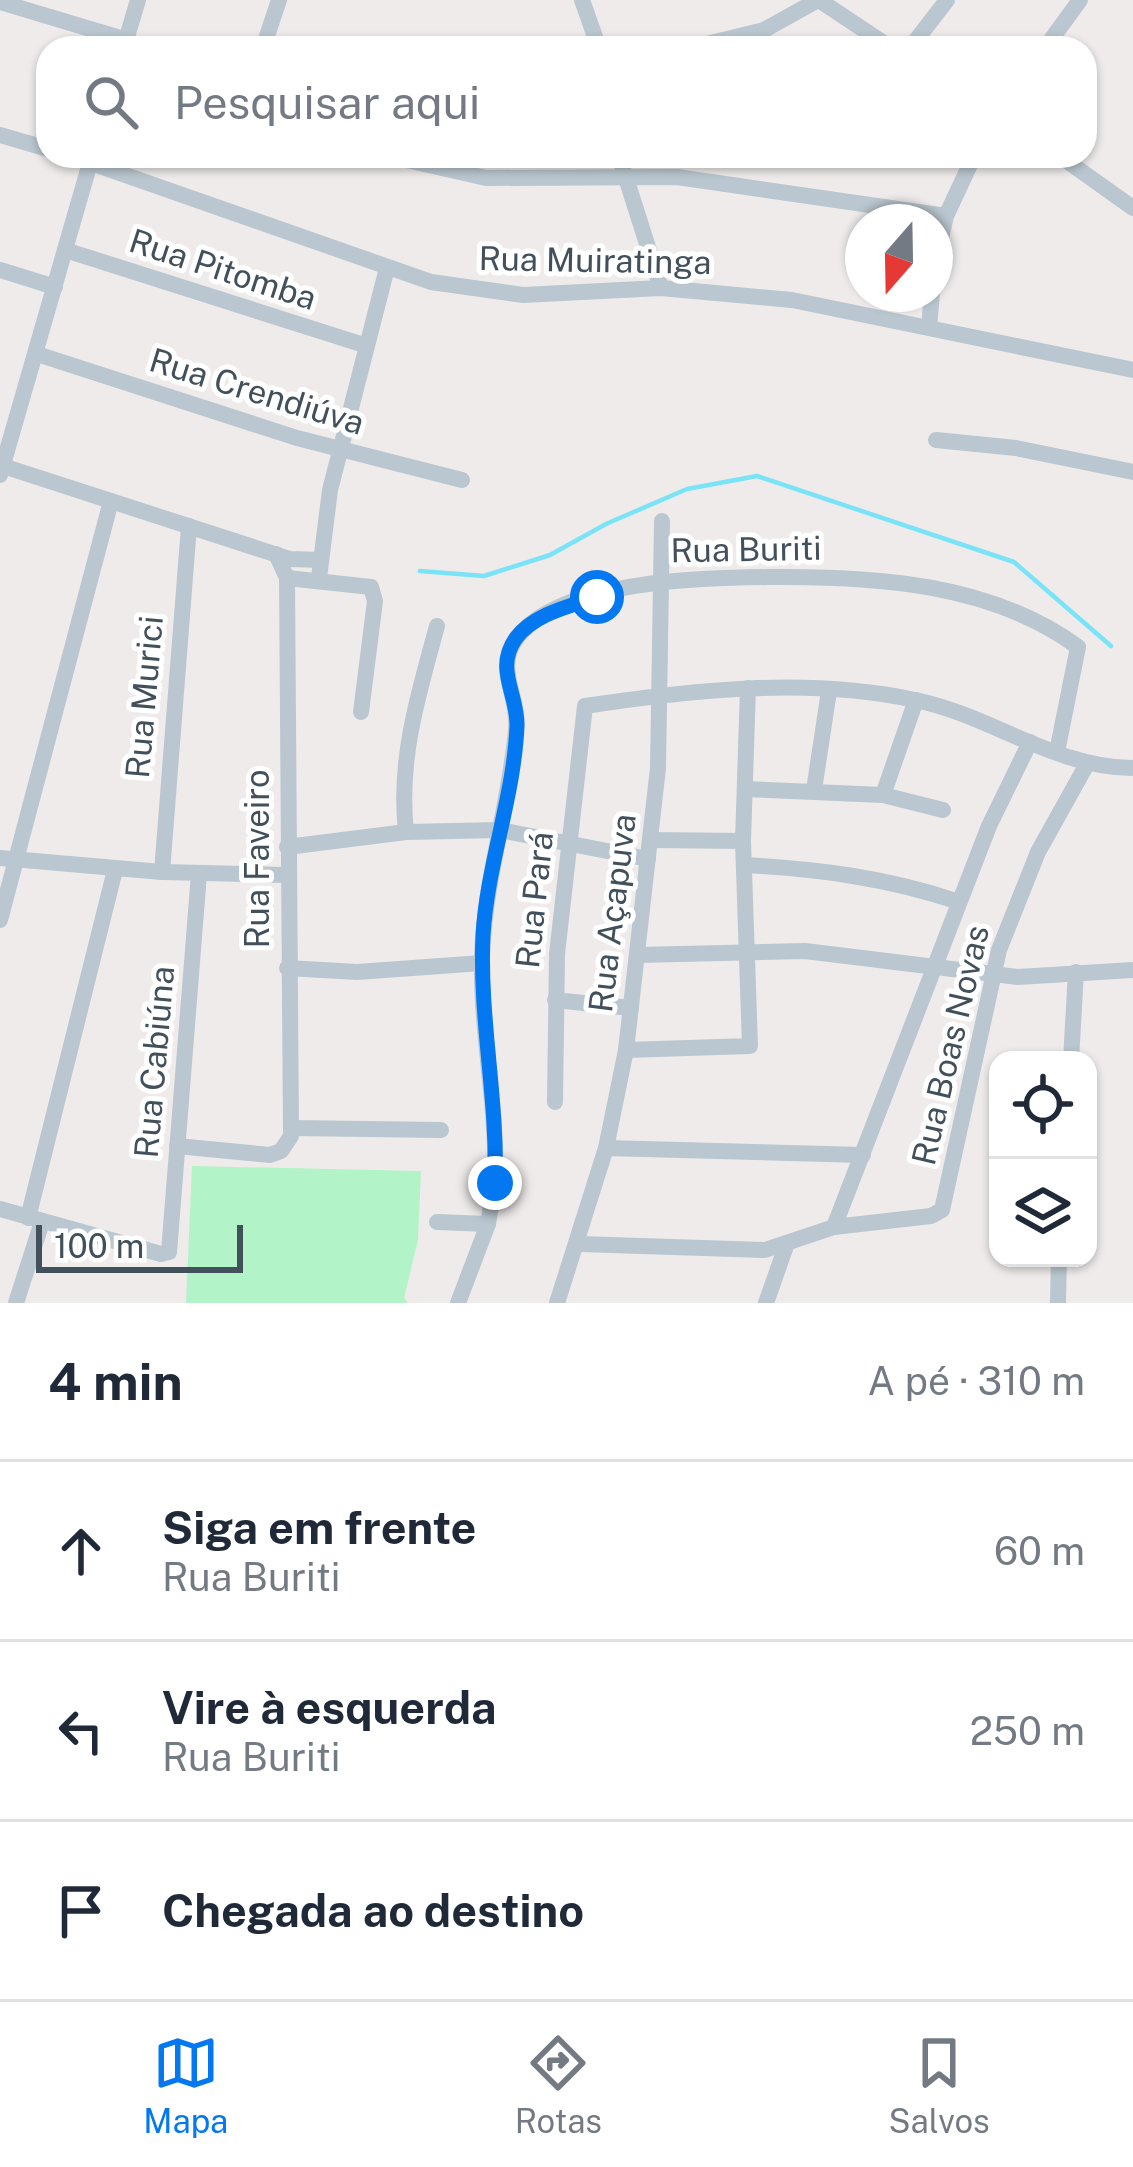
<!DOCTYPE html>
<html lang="pt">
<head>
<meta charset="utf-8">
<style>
  :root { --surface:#fff; --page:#f6f6f7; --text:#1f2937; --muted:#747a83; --line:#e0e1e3; --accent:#0478f0 }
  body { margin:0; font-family:"Public Sans",sans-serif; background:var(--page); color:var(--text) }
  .controls { position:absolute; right:36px; bottom:36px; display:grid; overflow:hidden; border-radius:24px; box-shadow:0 3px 9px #0004 }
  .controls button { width:108px; height:108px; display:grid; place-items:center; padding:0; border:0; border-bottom:3px solid var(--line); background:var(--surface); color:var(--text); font:60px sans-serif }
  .compass { position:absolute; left:845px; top:204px; width:108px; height:108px; border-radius:50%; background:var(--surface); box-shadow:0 3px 9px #0004; rotate:200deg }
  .scale { position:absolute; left:36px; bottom:30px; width:207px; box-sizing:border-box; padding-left:12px; border:6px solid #42505b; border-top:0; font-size:33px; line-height:42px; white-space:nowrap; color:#42505b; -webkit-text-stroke:9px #fff; paint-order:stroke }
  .stop { position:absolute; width:36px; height:36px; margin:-27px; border:9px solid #0478f0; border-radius:50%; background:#fff }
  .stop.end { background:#0478f0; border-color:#fff; box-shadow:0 3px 12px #0008 }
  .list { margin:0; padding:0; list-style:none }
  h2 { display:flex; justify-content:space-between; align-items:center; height:156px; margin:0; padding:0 48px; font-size:51px }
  h2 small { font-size:39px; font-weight:400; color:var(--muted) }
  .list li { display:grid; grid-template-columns:78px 1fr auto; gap:36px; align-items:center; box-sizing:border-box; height:180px; padding:0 48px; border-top:3px solid var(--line) }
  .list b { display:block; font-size:45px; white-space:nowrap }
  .list p { margin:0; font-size:39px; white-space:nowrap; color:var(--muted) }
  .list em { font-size:39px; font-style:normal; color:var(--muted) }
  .icon { flex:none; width:66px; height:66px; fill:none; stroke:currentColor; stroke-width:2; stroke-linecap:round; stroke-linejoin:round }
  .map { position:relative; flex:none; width:1133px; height:1303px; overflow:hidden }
  .search { position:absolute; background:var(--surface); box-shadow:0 3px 9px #0004; left:36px; right:36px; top:36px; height:132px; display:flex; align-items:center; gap:30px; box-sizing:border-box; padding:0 42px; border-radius:36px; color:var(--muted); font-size:45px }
  .sheet { height:696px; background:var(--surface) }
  nav { display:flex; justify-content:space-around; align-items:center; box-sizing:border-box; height:168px; border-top:3px solid var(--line); background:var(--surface); font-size:33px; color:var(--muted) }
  nav a { display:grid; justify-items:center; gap:6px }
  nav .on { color:var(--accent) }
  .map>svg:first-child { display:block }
  .green { fill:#b2f3c8 }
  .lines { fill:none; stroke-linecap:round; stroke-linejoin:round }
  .stream { stroke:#7ae3f6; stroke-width:4.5 }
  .minor { stroke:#bac7d0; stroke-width:16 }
  .route { stroke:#0478f0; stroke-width:15 }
  .labels { text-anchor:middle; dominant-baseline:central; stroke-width:10; stroke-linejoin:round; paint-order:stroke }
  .street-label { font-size:33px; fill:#42505b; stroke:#fff }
</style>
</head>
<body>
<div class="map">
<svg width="1133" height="1303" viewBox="0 0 1133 1303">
  <rect width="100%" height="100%" fill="#efebeb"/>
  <polygon class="green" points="192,1166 421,1171 418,1240 404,1298 408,1303 186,1303"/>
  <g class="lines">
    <polyline class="stream" points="420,571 484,576 550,555 606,524 687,489 757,476 1014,562 1111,646"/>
    <g class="minor">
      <polyline points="582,0 599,48"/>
      <polyline points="819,0 891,48"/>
      <polyline points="0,2 127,40"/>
      <polyline points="598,45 640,48"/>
      <polyline points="124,47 138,0"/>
      <polyline points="263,48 279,0"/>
      <polyline points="690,48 764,30 818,0"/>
      <polyline points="910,48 947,0"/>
      <polyline points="1045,48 1080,0"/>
      <polyline points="0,135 48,149"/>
      <polyline points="71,156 431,282 523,295 661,288 792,300 1133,370"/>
      <polyline points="389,156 486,178 677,177 946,216"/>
      <polyline points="619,156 661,288"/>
      <polyline points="1060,156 1133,208"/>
      <polyline points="65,250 364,345"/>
      <polyline points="935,265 946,216 974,156"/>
      <polyline points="0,270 55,287"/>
      <polyline points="929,327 932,294"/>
      <polyline points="37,354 297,438 462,480"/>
      <polyline points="936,440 1016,448 1133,472"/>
      <polyline points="3,466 290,559 321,560"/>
      <polyline points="0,475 92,156"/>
      <polyline points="287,578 371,587 375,601 361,712"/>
      <polyline points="319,578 330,490 387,268"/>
      <polyline points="746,789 883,795 943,810"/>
      <polyline points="814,790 829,691"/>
      <polyline points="883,795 916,700"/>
      <path d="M406,832C398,759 418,696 437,626"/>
      <polyline points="651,840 743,841"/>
      <polyline points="287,847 406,832 500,830 648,859"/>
      <polyline points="0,858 162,872 286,875"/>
      <path d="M744,865C819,869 888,878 959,902"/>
      <polyline points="162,872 189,526"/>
      <polyline points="0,920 111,501"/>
      <polyline points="638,955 805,951 1018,977 1133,970"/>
      <polyline points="287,968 357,972 482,963"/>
      <polyline points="555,1000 631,1008"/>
      <polyline points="626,1050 750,1046 743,841 748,688"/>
      <polyline points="1071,1060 1076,972"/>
      <path d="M555,1102L557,954L585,706C692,690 807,677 915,700C990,715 1055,768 1133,768"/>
      <polyline points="291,1128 441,1130"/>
      <polyline points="177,1146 270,1155 281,1151 291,1136 287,578 276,554"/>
      <polyline points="606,1148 863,1155"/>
      <polyline points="0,1209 161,1254 169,1252 199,874"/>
      <polyline points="28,1218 115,870"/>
      <polyline points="437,1222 488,1224"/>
      <polyline points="834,1227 989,826 1030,742"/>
      <polyline points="580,1244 765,1250 834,1227 931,1216 942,1210 999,950 1038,852 1087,764"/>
      <polyline points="16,1303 42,1222"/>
      <path d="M458,1303L488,1224L495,1183C498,1106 480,1032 482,955C485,879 509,806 516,730C520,695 492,667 519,635C567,579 705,578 771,577C874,576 991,583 1078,647L1057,752"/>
      <polyline points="557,1303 606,1148 626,1050 658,768 662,521"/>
      <polyline points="766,1303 786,1246"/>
      <polyline points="1058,1303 1059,1258"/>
    </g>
  </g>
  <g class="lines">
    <path class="route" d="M495,1183C498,1099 479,1018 483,935C487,865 514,797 517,726C518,694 494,669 516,638C534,614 570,606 597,597"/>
  </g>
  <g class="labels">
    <g class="street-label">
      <text transform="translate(595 260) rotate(1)">Rua Muiratinga</text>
      <text transform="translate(223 269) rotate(18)">Rua Pitomba</text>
      <text transform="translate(257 391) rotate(17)">Rua Crendiúva</text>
      <text transform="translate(746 549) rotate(-1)">Rua Buriti</text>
      <text transform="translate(144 697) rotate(-85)">Rua Murici</text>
      <text transform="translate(257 859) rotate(-90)">Rua Faveiro</text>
      <text transform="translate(534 900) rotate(-84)">Rua Pará</text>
      <text transform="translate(612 913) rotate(-83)">Rua Açapuva</text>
      <text transform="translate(950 1045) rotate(-77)">Rua Boas Novas</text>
      <text transform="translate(154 1062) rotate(-85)">Rua Cabiúna</text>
    </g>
  </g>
</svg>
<div class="controls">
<button><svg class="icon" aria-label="locate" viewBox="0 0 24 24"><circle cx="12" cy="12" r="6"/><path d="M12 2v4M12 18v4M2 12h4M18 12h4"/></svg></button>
<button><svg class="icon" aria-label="layers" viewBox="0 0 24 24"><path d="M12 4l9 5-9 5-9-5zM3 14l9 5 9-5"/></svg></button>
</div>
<svg class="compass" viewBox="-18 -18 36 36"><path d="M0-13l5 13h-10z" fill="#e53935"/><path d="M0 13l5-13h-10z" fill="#747a83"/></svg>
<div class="scale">100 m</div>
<div class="stop" style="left:597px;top:597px"></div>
<div class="stop end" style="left:495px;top:1183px"></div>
<div class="search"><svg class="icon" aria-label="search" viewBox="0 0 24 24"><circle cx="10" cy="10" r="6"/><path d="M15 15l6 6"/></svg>Pesquisar aqui</div>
</div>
<section class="sheet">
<h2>4 min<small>A pé · 310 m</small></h2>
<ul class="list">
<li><svg class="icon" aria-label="ahead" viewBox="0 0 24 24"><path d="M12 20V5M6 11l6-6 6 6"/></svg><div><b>Siga em frente</b><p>Rua Buriti</p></div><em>60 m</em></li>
<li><svg class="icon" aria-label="left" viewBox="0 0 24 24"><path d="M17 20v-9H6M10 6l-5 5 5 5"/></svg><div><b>Vire à esquerda</b><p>Rua Buriti</p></div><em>250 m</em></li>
<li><svg class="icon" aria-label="arrive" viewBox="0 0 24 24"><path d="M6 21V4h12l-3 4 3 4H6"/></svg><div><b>Chegada ao destino</b></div></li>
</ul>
</section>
<nav>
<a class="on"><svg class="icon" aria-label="map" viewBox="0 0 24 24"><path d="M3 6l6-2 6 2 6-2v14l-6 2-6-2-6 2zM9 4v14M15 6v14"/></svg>Mapa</a>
<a><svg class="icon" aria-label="directions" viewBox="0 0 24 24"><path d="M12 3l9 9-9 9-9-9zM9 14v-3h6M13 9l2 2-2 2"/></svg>Rotas</a>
<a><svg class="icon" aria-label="saved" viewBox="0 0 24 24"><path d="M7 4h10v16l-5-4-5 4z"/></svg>Salvos</a>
</nav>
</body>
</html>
